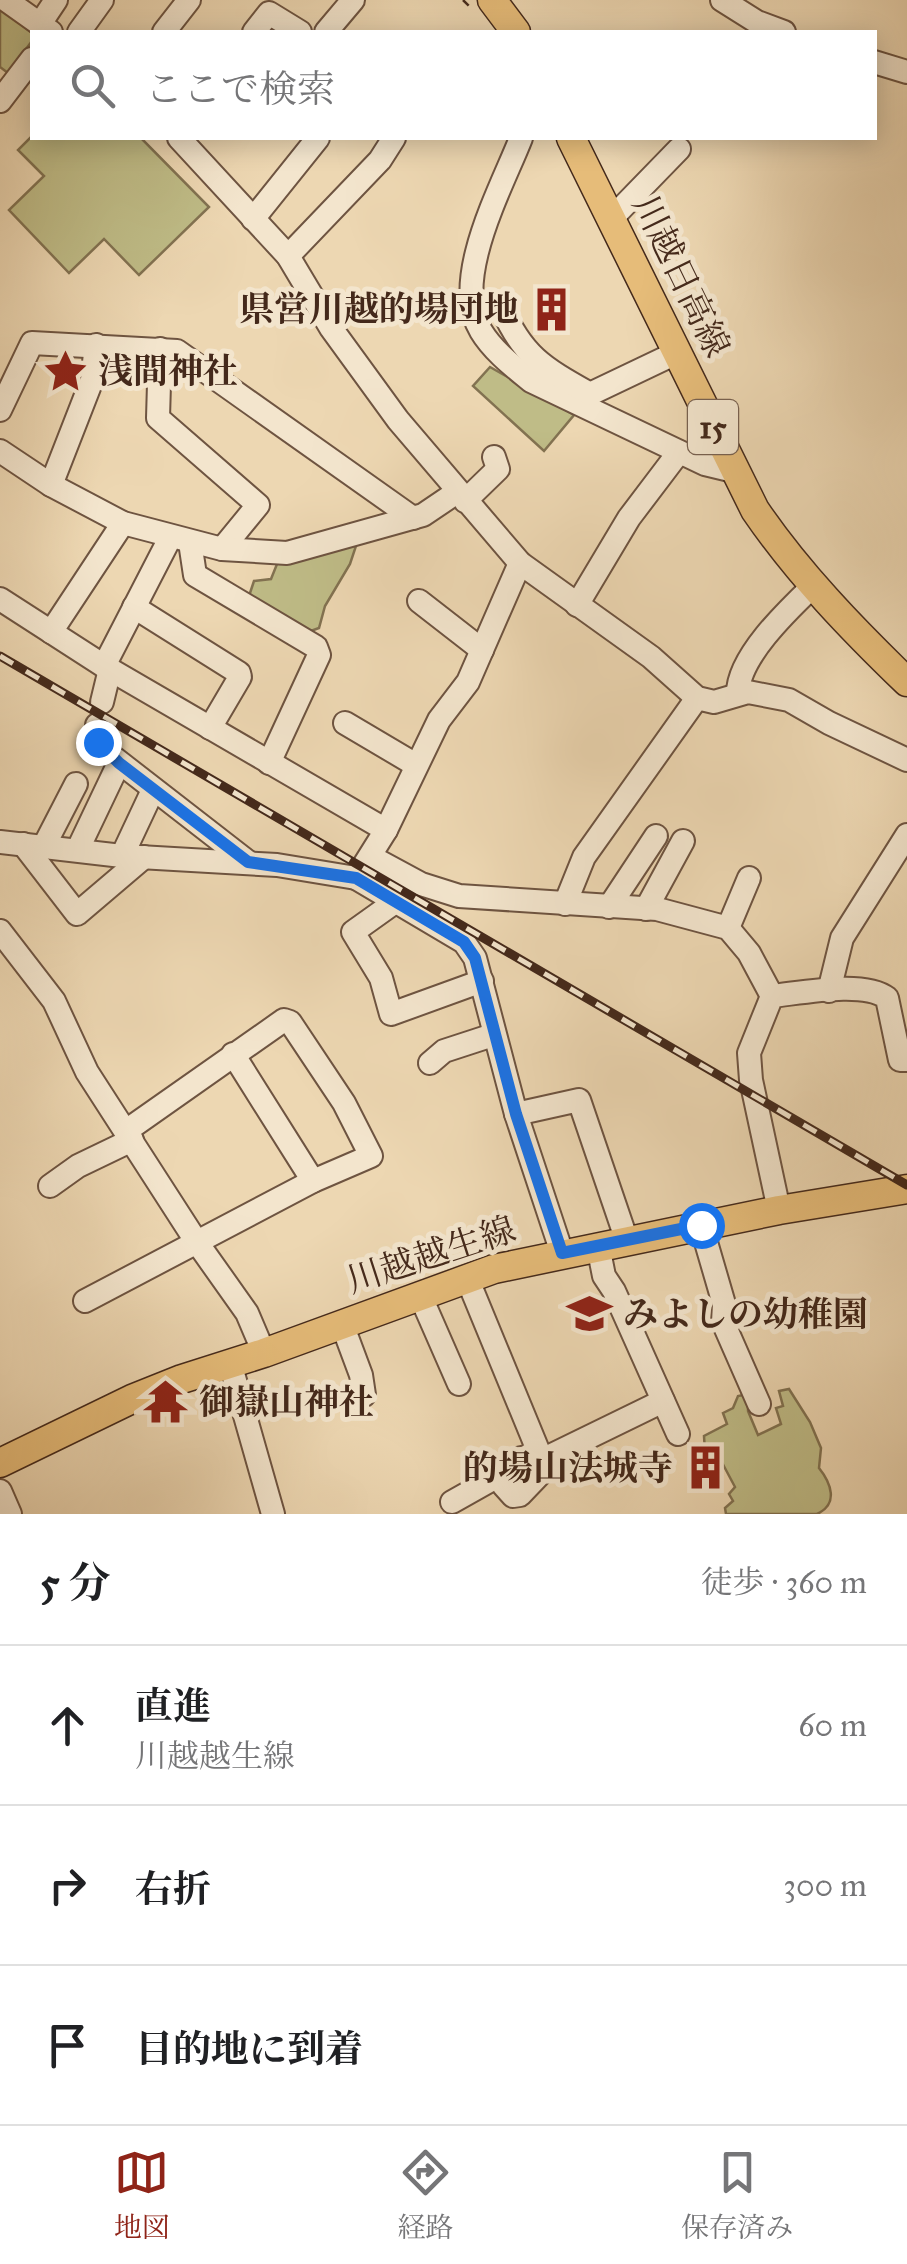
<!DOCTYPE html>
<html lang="ja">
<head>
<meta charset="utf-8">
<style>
  :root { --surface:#fff; --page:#f6f6f6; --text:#202124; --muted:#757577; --line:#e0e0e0; --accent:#8f2418 }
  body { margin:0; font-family:"IM FELL Great Primer","Noto Serif JP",serif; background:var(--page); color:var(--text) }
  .stop { position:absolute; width:30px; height:30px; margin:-22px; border:8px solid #1a73e8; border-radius:50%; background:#fff }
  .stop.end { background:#1a73e8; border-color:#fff; box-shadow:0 2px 10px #0008 }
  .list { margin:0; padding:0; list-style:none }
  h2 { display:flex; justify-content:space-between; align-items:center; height:130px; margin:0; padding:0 40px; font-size:42px }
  h2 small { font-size:32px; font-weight:400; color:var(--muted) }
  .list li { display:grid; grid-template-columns:65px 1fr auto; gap:30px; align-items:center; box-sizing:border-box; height:160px; padding:0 40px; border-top:2px solid var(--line) }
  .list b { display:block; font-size:38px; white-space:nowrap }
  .list p { margin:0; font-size:32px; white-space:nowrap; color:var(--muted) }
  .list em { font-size:32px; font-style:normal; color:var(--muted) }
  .icon { flex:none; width:55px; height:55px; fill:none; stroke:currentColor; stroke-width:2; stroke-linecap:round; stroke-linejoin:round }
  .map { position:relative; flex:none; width:907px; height:1514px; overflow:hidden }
  .search { position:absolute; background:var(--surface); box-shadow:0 5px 25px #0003; left:30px; right:30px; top:30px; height:110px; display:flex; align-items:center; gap:25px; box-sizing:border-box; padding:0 35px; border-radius:0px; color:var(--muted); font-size:38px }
  .sheet { height:610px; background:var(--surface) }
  nav { display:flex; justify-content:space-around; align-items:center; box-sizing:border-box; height:140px; border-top:2px solid var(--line); background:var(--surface); font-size:28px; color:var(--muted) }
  nav a { display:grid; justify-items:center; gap:5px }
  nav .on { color:var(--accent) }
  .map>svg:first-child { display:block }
  .green { fill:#bfbc87; stroke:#827251; stroke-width:2.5 }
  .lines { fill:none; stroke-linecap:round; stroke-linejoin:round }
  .minor-casing { stroke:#6e5441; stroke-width:26 }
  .major-casing { stroke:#44291b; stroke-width:31 }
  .path { stroke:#44291b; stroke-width:2.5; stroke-dasharray:8 5; stroke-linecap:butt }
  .minor { stroke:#f3e5cd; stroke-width:22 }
  .major { stroke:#e6bc79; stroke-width:28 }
  .rail-casing { stroke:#44291b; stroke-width:9 }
  .rail { stroke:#f3e5cd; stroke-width:5; stroke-dasharray:15; stroke-linecap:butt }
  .route { stroke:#1a73e8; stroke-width:12 }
  .labels { text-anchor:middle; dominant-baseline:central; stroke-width:10; stroke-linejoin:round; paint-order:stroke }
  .shield { fill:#f3e5cd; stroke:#786150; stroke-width:2.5 }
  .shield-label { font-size:32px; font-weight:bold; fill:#44291b }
  .street-label { font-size:35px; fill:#44291b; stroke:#f3e5cd }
  .poi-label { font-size:35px; font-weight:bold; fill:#44291b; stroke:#f3e5cd; text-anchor:start }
</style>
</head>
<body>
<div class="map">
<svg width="907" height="1514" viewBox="0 0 907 1514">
  <rect width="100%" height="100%" fill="#edd7b2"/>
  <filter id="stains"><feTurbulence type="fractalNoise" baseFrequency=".002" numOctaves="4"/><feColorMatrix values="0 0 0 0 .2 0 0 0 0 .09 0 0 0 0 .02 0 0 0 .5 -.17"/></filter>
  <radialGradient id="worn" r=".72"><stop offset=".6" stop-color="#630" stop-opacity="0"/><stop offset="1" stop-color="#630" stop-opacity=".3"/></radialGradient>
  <g class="green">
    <polygon points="0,8 32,33 32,41 8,73 0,67"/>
    <polygon points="32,136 141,138 209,207 139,275 104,239 69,273 9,210 44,176 18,150"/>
    <polygon points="490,367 574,415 544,451 473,386"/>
    <polygon points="348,542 356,546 350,564 325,606 319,628 308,632 249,596 254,581 271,579 277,564 287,558"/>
    <path d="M789,1389L810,1422L821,1448L819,1468C831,1483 839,1504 817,1514H726L725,1508L733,1501L729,1494L735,1487L718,1455L705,1452L704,1436L727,1424L723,1413L733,1408L738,1396L748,1394V1411L758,1435L781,1424L776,1408L783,1406L779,1391Z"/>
  </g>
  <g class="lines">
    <defs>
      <g id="minor">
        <polyline points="6,0 51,32"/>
        <polyline points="722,0 757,22 784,32"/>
        <polyline points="40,24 56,0"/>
        <polyline points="79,32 102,0"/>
        <polyline points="164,32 189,0"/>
        <polyline points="254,32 269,13 300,32"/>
        <polyline points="326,32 353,0"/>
        <polyline points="874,62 907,72"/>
        <polyline points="0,101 32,59"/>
        <polyline points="179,138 288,256 331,328 398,420 520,563 651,657 697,698 714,702 748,692 789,700 829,723 907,760"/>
        <path d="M521,138C502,187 450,280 481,331C493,351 514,367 531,381L705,464L734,471"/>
        <polyline points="253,219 318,138"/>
        <polyline points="611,219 679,149"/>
        <polyline points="288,256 380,160 394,138"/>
        <path d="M501,306C522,356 544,368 590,394L676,353"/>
        <polyline points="160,349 158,418 258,505 222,549"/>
        <polyline points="0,410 32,343 177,351 413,518"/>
        <polyline points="0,451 51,485 123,523 222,549 287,553 423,515 457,492"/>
        <polyline points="51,485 92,380 96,345"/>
        <polyline points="465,501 498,469 494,457"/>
        <polyline points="190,542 195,575 316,647 319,655 269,763"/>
        <polyline points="0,599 104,666 386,830"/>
        <polyline points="419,601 482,650"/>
        <polyline points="577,605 629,518 679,452"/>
        <polyline points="134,607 239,673 240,677 210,728"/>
        <polyline points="51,632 123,523"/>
        <polyline points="104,666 170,538"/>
        <path d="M738,693C738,657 789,609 814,585"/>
        <polyline points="102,702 110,669"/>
        <polyline points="345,723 416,765"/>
        <polyline points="97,725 98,742 105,751 248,862"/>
        <polyline points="0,842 122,856 277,865 356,878 386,830 439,720 468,682 520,563"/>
        <polyline points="23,844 77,914 144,857"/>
        <polyline points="44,846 76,784"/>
        <polyline points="78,849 119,763"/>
        <polyline points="122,856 153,790"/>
        <polyline points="371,857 421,884 459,896 657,909 728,928 749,953 772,996"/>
        <polyline points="356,878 464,942 475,958 516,1114 562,1253"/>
        <polyline points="395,902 353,932 381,978 391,1014 482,981"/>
        <polyline points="565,904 584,857 697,698"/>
        <polyline points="609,907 656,836"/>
        <polyline points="646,909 683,841"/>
        <polyline points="728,928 749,878"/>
        <polyline points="0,931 54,1001 87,1072 196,1241 247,1313 264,1353"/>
        <polyline points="829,991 842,938 907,835"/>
        <polyline points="233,1054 313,1181"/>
        <polyline points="430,1063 444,1051 493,1035"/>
        <polyline points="516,1114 579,1100 627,1241"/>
        <polyline points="50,1186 78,1166 132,1140"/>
        <path d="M779,1210L751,1080L749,1053L772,996C801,993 864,980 887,998L900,1060H907"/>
        <polyline points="701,1225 724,1304 723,1322 759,1404"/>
        <polyline points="598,1246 604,1276 614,1291 678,1434"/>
        <polyline points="467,1278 542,1460 663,1401"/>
        <polyline points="420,1295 459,1384"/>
        <polyline points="85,1301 313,1181 371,1156 344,1103 290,1022 284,1020 126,1131"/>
        <polyline points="342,1324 361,1375 364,1395"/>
        <polyline points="230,1363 273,1514"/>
        <path d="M528,1457L542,1460V1472L520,1495L513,1496L504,1486L500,1475C508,1464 515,1458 528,1457Z"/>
        <polyline points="0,1491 10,1514"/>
        <polyline points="452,1502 500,1475"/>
      </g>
      <g id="major">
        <polyline points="492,0 516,32"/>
        <path d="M571,138L755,510C798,573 852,629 907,682"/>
        <polyline points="0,1463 132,1399 182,1379 264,1353 494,1269 779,1210 907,1189"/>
      </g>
    </defs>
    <use href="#minor" class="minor-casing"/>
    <use href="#major" class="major-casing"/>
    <polyline class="path" points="463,0 469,6"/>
    <use href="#minor" class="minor"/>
    <use href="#major" class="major"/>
    <defs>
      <polyline id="rail" points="0,656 907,1185"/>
    </defs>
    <use href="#rail" class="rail-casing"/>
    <use href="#rail" class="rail"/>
  </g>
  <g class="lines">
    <polyline class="route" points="98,742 119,763 248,862 356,878 464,942 475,958 516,1114 562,1253 701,1225"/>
  </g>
  <defs>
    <symbol id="building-bare" viewBox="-9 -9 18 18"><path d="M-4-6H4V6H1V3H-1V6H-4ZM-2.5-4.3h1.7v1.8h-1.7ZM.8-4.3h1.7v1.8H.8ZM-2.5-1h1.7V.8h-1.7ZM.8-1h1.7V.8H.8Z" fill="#8f2418" stroke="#f3e5cd" stroke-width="2.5" paint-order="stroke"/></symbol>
    <symbol id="sight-bare" viewBox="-9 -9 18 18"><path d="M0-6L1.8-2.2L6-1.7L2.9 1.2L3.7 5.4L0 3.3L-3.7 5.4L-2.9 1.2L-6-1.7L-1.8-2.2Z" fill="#8f2418" stroke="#f3e5cd" stroke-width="2.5" paint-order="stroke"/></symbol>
    <symbol id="school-bare" viewBox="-9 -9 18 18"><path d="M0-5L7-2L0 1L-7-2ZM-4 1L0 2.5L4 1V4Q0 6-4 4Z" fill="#8f2418" stroke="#f3e5cd" stroke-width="2.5" paint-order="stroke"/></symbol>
    <symbol id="temple-bare" viewBox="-9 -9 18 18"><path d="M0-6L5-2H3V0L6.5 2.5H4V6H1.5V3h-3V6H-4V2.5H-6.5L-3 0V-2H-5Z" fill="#8f2418" stroke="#f3e5cd" stroke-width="2.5" paint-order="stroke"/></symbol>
  </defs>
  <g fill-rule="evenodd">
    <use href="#building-bare" x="520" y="278" width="63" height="63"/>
    <use href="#sight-bare" x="34" y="340" width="63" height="63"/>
    <use href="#school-bare" x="558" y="1282" width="63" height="63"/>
    <use href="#temple-bare" x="134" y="1370" width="63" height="63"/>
    <use href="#building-bare" x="674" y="1436" width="63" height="63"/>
  </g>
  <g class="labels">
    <rect class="shield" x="688" y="400" width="50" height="54" rx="8"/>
    <g class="shield-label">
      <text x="713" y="427">15</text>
    </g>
    <g class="street-label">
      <text transform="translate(681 276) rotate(64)">川越日高線</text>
      <text transform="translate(431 1255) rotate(-18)">川越越生線</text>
    </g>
    <g class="poi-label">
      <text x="519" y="309" text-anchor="end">県営川越的場団地</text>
      <text x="98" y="371">浅間神社</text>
      <text x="623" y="1314">みよしの幼稚園</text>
      <text x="199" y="1402">御嶽山神社</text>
      <text x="673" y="1468" text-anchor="end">的場山法城寺</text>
    </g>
  </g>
  <rect width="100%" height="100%" filter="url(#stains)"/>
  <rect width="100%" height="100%" fill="url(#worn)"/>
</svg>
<div class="stop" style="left:701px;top:1225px"></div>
<div class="stop end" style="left:98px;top:742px"></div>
<div class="search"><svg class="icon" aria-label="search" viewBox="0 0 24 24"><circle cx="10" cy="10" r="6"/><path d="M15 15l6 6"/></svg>ここで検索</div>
</div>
<section class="sheet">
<h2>5 分<small>徒歩 · 360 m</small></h2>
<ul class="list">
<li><svg class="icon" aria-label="ahead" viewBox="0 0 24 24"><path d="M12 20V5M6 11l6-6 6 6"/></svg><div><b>直進</b><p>川越越生線</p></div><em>60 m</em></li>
<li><svg class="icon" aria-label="right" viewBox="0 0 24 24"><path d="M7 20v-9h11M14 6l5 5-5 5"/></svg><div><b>右折</b></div><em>300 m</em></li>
<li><svg class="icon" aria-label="arrive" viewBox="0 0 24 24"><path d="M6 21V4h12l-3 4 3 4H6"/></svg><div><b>目的地に到着</b></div></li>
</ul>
</section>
<nav>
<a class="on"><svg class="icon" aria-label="map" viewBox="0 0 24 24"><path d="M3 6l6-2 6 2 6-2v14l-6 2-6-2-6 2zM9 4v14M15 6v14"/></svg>地図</a>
<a><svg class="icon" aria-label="directions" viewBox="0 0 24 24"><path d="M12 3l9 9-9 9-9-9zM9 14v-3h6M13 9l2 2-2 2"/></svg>経路</a>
<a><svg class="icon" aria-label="saved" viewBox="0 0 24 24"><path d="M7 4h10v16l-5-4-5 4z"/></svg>保存済み</a>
</nav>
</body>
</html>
